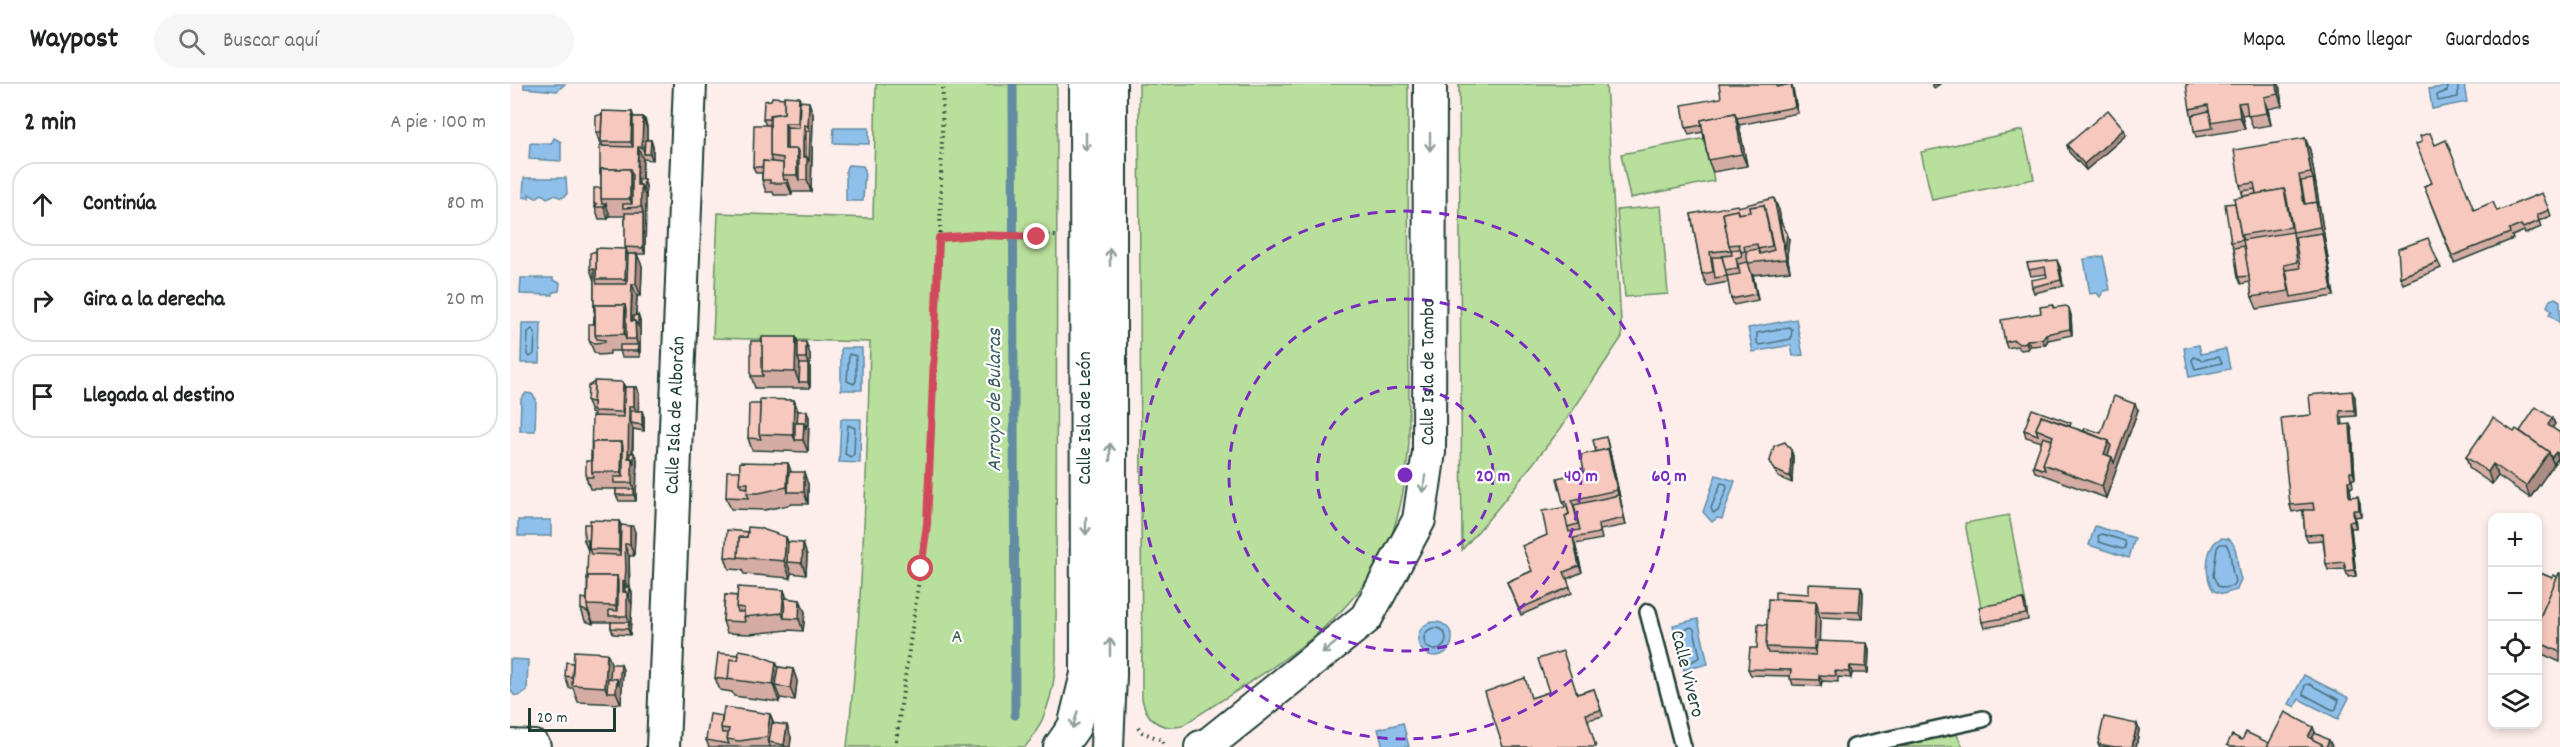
<!DOCTYPE html>
<html lang="es">
<head>
<meta charset="utf-8">
<style>
  :root { --surface:#fff; --page:#f6f6f6; --text:#202124; --muted:#757577; --line:#e0e0e0 }
  body { margin:0; font-family:Dekko,sans-serif; background:var(--page); color:var(--text) }
  .controls { position:absolute; right:18px; bottom:18px; display:grid; overflow:hidden; border-radius:12px; box-shadow:0 3px 9px #0003 }
  .controls button { width:54px; height:54px; display:grid; place-items:center; padding:0; border:0; border-bottom:2px solid var(--line); background:var(--surface); color:var(--text); font:30px sans-serif }
  .scale { position:absolute; left:18px; bottom:15px; width:88px; box-sizing:border-box; padding-left:6px; border:3px solid #1f3d34; border-top:0; font-size:16px; line-height:21px; white-space:nowrap; color:#1f3d34; -webkit-text-stroke:4px #fff; paint-order:stroke }
  .stop { position:absolute; width:18px; height:18px; margin:-14px; border:4px solid #d1495b; border-radius:50%; background:#fff }
  .stop.end { background:#d1495b; border-color:#fff; box-shadow:0 2px 6px #0008 }
  .list { margin:0; padding:0; list-style:none }
  h2 { display:flex; justify-content:space-between; align-items:center; height:78px; margin:0; padding:0 24px; font-size:26px }
  h2 small { font-size:20px; font-weight:400; color:var(--muted) }
  .list li { display:grid; grid-template-columns:39px 1fr auto; gap:18px; align-items:center; box-sizing:border-box; height:84px; margin:0 12px 12px; padding:0 12px; border:2px solid var(--line); border-radius:24px }
  .list b { display:block; font-size:22px; white-space:nowrap }
  .list em { font-size:20px; font-style:normal; color:var(--muted) }
  .icon { flex:none; width:33px; height:33px; fill:none; stroke:currentColor; stroke-width:2; stroke-linecap:round; stroke-linejoin:round }
  .map { position:relative; flex:none; width:2050px; height:663px; overflow:hidden }
  header { display:flex; align-items:center; gap:36px; box-sizing:border-box; height:84px; padding:0 30px; background:var(--surface); border-bottom:2px solid var(--line) }
  header strong { font-size:28px }
  nav { display:flex; gap:33px; margin-inline-start:auto; font-size:21px }
  .search { width:420px; height:54px; background:var(--page); display:flex; align-items:center; gap:15px; box-sizing:border-box; padding:0 21px; border-radius:33px; color:var(--muted); font-size:22px }
  main { display:flex }
  aside { flex:1; background:var(--surface) }
  .map>svg:first-child { display:block }
  .green { fill:#b8df9b; stroke:#6c8e68; stroke-width:1.5 }
  .water { fill:#8fc0eb; stroke:#628ca2; stroke-width:1.5 }
  .lines { fill:none; stroke-linecap:round; stroke-linejoin:round }
  .shore { stroke:#4c717d; stroke-width:1.5 }
  .stream { stroke:#628ca2; stroke-width:9 }
  .service-casing { stroke:#1f3d34; stroke-width:20 }
  .minor-casing { stroke:#1f3d34; stroke-width:36 }
  .path { stroke:#1f3d34; stroke-width:4; stroke-dasharray:1.5 4.5; stroke-linecap:butt }
  .service { stroke:#fff; stroke-width:15 }
  .minor { stroke:#fff; stroke-width:32 }
  .wall { fill:#d4aca3; stroke:#1f3d34; stroke-width:1.5 }
  .shaded-wall { fill:#ad8c84; stroke:#1f3d34; stroke-width:1.5 }
  .building { fill:#f7c8bd; stroke:#1f3d34; stroke-width:1.5 }
  .oneway { stroke:#8f9e9a }
  .route { stroke:#d1495b; stroke-width:8 }
  .ring { fill:none; stroke:#7b2cbf; stroke-width:3; stroke-dasharray:10 8 }
  .labels { text-anchor:middle; dominant-baseline:central; stroke-width:4.5; stroke-linejoin:round; paint-order:stroke }
  .street-label { font-size:20px; fill:#1f3d34; stroke:#fff }
  .park-label { font-size:20px; fill:#3e5d49; stroke:#fff }
  .water-label { font-size:21px; font-style:italic; fill:#3b5e62; stroke:#fff }
  .centre { fill:#7b2cbf; stroke:#fff; stroke-width:3 }
  .ring-label { font-size:18px; text-anchor:middle; font-weight:bold; fill:#7b2cbf; stroke:#fff; stroke-width:4.5; stroke-linejoin:round; paint-order:stroke }
</style>
</head>
<body>
<header>
<strong>Waypost</strong>
<div class="search"><svg class="icon" aria-label="search" viewBox="0 0 24 24"><circle cx="10" cy="10" r="6"/><path d="M15 15l6 6"/></svg>Buscar aquí</div>
<nav><a>Mapa</a><a>Cómo llegar</a><a>Guardados</a></nav>
</header>
<main>
<aside>
<h2>2 min<small>A pie · 100 m</small></h2>
<ul class="list">
<li><svg class="icon" aria-label="ahead" viewBox="0 0 24 24"><path d="M12 20V5M6 11l6-6 6 6"/></svg><div><b>Continúa</b></div><em>80 m</em></li>
<li><svg class="icon" aria-label="right" viewBox="0 0 24 24"><path d="M7 20v-9h11M14 6l5 5-5 5"/></svg><div><b>Gira a la derecha</b></div><em>20 m</em></li>
<li><svg class="icon" aria-label="arrive" viewBox="0 0 24 24"><path d="M6 21V4h12l-3 4 3 4H6"/></svg><div><b>Llegada al destino</b></div></li>
</ul>
</aside>
<div class="map">
<svg width="2050" height="663" viewBox="0 0 2050 663">
  <rect width="100%" height="100%" fill="#fdeeeb"/>
  <filter id="ink" filterUnits="userSpaceOnUse"><feTurbulence type="fractalNoise" baseFrequency=".0167" numOctaves="2"/><feDisplacementMap in="SourceGraphic" scale="12" xChannelSelector="R" yChannelSelector="G"/><feConvolveMatrix kernelMatrix="1 2 1 2 8 2 1 2 1" color-interpolation-filters="sRGB"/></filter>
  <g filter="url(#ink)">
    <g class="green">
      <path d="M366,0H547L546,576C544,608 536,638 515,663H337C352,528 357,393 360,258L203,254L208,129L363,134Z"/>
      <path d="M629,0H898L899,358C897,389 893,418 883,447C849,541 750,590 672,642C651,646 637,637 632,615Z"/>
      <polygon points="949,0 1096,0 1112,253 1051,344 988,424 952,466"/>
      <polygon points="1513,46 1524,95 1422,116 1411,68"/>
      <polygon points="1196,54 1204,97 1120,114 1111,70"/>
      <polygon points="1151,122 1158,210 1115,213 1107,126"/>
      <polygon points="1499,431 1516,521 1472,529 1455,439"/>
      <polygon points="1446,649 1453,663 1390,663"/>
    </g>
    <g class="water">
      <polygon points="14,0 55,0 47,7 14,4"/>
      <polygon points="1954,0 1957,18 1922,25 1919,5"/>
      <polygon points="324,44 359,44 359,60 323,59"/>
      <polygon points="44,54 51,58 51,77 19,75 20,59 41,60"/>
      <polygon points="338,81 353,82 355,86 353,117 336,117 336,85"/>
      <polygon points="14,94 56,94 57,110 52,114 44,111 37,114 32,110 26,114 19,110 19,114 13,113"/>
      <polygon points="1593,172 1600,206 1594,207 1590,213 1587,209 1580,210 1574,175"/>
      <polygon points="11,194 43,194 43,196 50,199 49,207 43,208 43,211 10,210"/>
      <polygon points="2045,214 2050,217 2050,239 2039,230 2042,227 2037,222 2040,216"/>
      <polygon points="1286,235 1293,271 1283,272 1281,261 1243,268 1238,244"/>
      <polygon points="12,239 31,239 30,279 11,279"/>
      <polygon points="1689,261 1691,270 1716,265 1720,285 1679,293 1674,264"/>
      <rect x="331" y="264" width="21" height="42"/>
      <polygon points="16,309 22,310 26,315 25,347 10,347 11,315"/>
      <polygon points="331,335 351,335 350,379 329,378"/>
      <polygon points="1206,391 1225,397 1212,435 1207,434 1202,438 1193,428"/>
      <rect x="8" y="436" width="33" height="16"/>
      <polygon points="1585,442 1625,454 1619,474 1579,461"/>
      <path d="M1712,454L1719,455C1730,464 1725,482 1731,495L1727,506L1713,510L1704,507C1693,494 1695,459 1712,454Z"/>
      <polygon points="1188,535 1198,580 1174,586 1163,541"/>
      <circle cx="925" cy="555" r="17"/>
      <polygon points="0,575 18,576 17,606 9,612 4,611 0,605"/>
      <polygon points="1794,591 1839,614 1828,635 1789,615 1785,623 1779,620"/>
      <polygon points="893,639 899,663 873,663 868,645"/>
    </g>
    <g class="lines">
      <g class="shore">
        <polyline points="1939,0 1937,7 1927,11 1928,17 1948,13 1948,0"/>
        <polygon points="1279,243 1282,245 1281,255 1250,261 1247,259 1247,249"/>
        <polygon points="22,245 25,248 24,270 20,273 17,270 18,248"/>
        <polygon points="339,270 346,272 346,297 344,300 337,297"/>
        <polygon points="1684,273 1692,276 1709,273 1712,279 1685,285 1682,276"/>
        <polygon points="338,341 345,344 344,370 341,373 335,370"/>
        <polygon points="1211,399 1216,400 1217,404 1208,427 1203,429 1201,424"/>
        <polygon points="1592,450 1615,457 1616,464 1612,465 1589,458 1588,452"/>
        <path d="M1710,460H1716C1723,469 1720,485 1725,497L1723,502L1714,504L1708,502L1703,492L1707,464Z"/>
        <polygon points="1181,543 1184,545 1190,573 1181,578 1178,576 1171,548"/>
        <circle cx="925" cy="555" r="11"/>
        <polygon points="1799,600 1829,616 1826,625 1823,626 1793,610 1795,601"/>
      </g>
      <polyline class="stream" points="503,0 505,631"/>
      <defs>
        <g id="service">
          <polyline points="1138,528 1173,663"/>
          <polyline points="1344,663 1473,635"/>
        </g>
        <g id="minor">
          <polyline points="0,662 24,663"/>
          <path id="s1" d="M153,663L180,0"/>
          <polyline points="550,663 564,643 577,590 576,0"/>
          <polyline points="597,663 600,591 600,0"/>
          <path id="s2" d="M691,663L700,659L856,534L909,436L919,368L920,0"/>
        </g>
      </defs>
      <use href="#service" class="service-casing"/>
      <use href="#minor" class="minor-casing"/>
      <g class="path">
        <polyline points="430,154 465,151 546,152"/>
        <polyline points="628,643 632,648 652,656 654,663"/>
        <polyline points="385,663 417,440 430,154 433,0"/>
      </g>
      <use href="#service" class="service"/>
      <use href="#minor" class="minor"/>
    </g>
    <g class="wall">
      <polygon points="1281,0 1283,6 1288,29 1229,41 1237,82 1203,88 1198,76 1193,48 1179,51 1176,44 1269,2"/>
      <polygon points="1769,0 1772,22 1758,25 1761,41 1743,44 1738,30 1732,31 1735,45 1686,53 1680,25"/>
      <polygon points="290,17 303,30 301,108 282,108 282,111 264,111 263,108 256,108 252,96 252,89 246,89 243,83 256,41 253,35"/>
      <polygon points="122,28 123,33 133,33 134,35 135,35 137,42 137,56 141,56 143,63 143,76 133,75 132,96 136,102 135,170 118,170 132,182 131,212 127,212 126,231 128,231 130,237 130,273 112,273 110,267 100,267 100,270 88,271 84,268 79,256 85,232 84,226 84,197 80,185 116,165 115,132 100,132 98,135 89,135 84,120 91,104 91,93 90,90 93,63 92,60 90,60 86,48"/>
      <polygon points="1616,51 1576,86 1559,68 1557,61"/>
      <polygon points="1795,54 1800,66 1824,212 1747,225 1742,213 1740,198 1731,200 1728,193 1724,164 1721,158 1725,119 1733,112 1730,101"/>
      <polygon points="1925,61 1964,126 1987,127 2039,126 2041,132 2029,137 2031,143 2015,150 2014,147 2002,152 2003,155 1944,179 1914,102 1922,99"/>
      <polygon points="1228,123 1269,126 1271,138 1279,155 1277,171 1280,187 1243,191 1248,216 1224,221 1221,215 1219,198 1197,202 1192,190 1181,130"/>
      <polygon points="1928,178 1931,184 1893,200 1890,193"/>
      <polygon points="1517,179 1550,183 1553,202 1524,209 1522,203 1537,193 1537,190 1521,192"/>
      <polygon points="1543,221 1544,224 1561,231 1562,251 1538,256 1535,261 1520,262 1518,265 1511,266 1507,262 1497,264 1495,258 1531,229"/>
      <polygon points="252,257 288,258 300,270 300,304 245,304 241,292"/>
      <polygon points="115,303 127,303 129,310 128,327 132,327 134,333 134,347 123,345 123,369 127,375 126,417 109,417 106,411 106,405 80,405 76,393 81,377 84,332 84,330 81,329 77,317"/>
      <polygon points="1845,313 1846,332 1832,333 1833,341 1842,346 1845,395 1842,395 1843,403 1840,404 1841,413 1850,419 1851,432 1845,433 1846,444 1841,444 1846,492 1838,493 1835,485 1818,486 1816,480 1813,456 1798,457 1795,451 1793,426 1782,428 1780,421 1801,331"/>
      <polygon points="284,316 288,327 299,333 298,368 242,366 238,354 250,320"/>
      <polygon points="1628,326 1596,414 1525,388 1523,382 1532,358 1516,353 1514,346 1563,344 1574,347 1591,349"/>
      <polygon points="2042,334 2045,340 2042,344 2050,349 2050,375 2048,374 2020,414 1988,392 1982,400 1960,385 1956,373 2004,348 2010,347"/>
      <polygon points="1096,353 1102,377 1116,441 1090,446 1092,455 1065,460 1072,488 1057,495 1062,509 1011,531 997,498 1022,487 1037,451 1055,423 1053,418 1074,388 1086,368"/>
      <polygon points="1281,366 1283,372 1282,399 1268,393 1260,377"/>
      <polygon points="278,379 281,388 298,400 298,420 283,420 255,426 221,425 216,413 230,387"/>
      <polygon points="109,437 111,441 125,448 124,472 119,472 120,503 122,509 120,551 103,550 101,544 101,538 83,538 83,540 75,537 71,525 77,515 78,467 74,456 80,440"/>
      <polygon points="276,453 278,458 297,471 296,491 281,489 280,494 234,490 232,486 219,485 215,473"/>
      <polygon points="2028,488 2042,494 2048,493 2050,489 2050,578 2028,568"/>
      <polygon points="1353,508 1352,535 1310,533 1309,557 1359,565 1358,589 1342,589 1341,594 1328,593 1328,598 1312,597 1311,602 1283,601 1280,592 1241,591 1238,585 1257,541 1265,515 1299,510"/>
      <polygon points="215,511 290,516 295,528 293,547 278,546 240,550 217,549 213,537"/>
      <polygon points="1513,515 1516,521 1518,536 1474,544 1472,538"/>
      <polygon points="266,578 268,583 283,585 287,597 285,616 270,614 269,618 224,612 222,608 210,606 205,594"/>
      <polygon points="101,580 113,586 111,620 68,618 63,604 59,604 55,592"/>
      <polygon points="1084,605 1093,632 1078,636 1021,614 1039,608 1067,610"/>
      <polygon points="260,630 264,639 281,653 280,663 199,663 196,656 212,632"/>
      <polygon points="1627,640 1629,646 1626,663 1590,663 1588,660"/>
    </g>
    <g class="shaded-wall">
      <polygon points="1281,0 1283,6 1288,29 1285,23"/>
      <polygon points="1422,0 1430,0 1424,4"/>
      <polygon points="1767,0 1769,0 1772,22 1768,10"/>
      <polygon points="289,13 295,29 294,42 298,53 300,47 298,42 299,18 303,30 301,108 297,96 293,73 293,55 288,39"/>
      <polygon points="1754,13 1758,25 1761,41 1757,29"/>
      <polygon points="1728,19 1732,31 1735,45 1730,33"/>
      <polygon points="122,28 128,45 127,75 121,58"/>
      <polygon points="1225,29 1229,41 1237,82 1232,70"/>
      <polygon points="133,33 137,45 137,70 135,70 132,63"/>
      <polygon points="275,39 282,55 277,70 275,65"/>
      <polygon points="1614,45 1616,51 1576,86 1574,80"/>
      <polygon points="1795,54 1800,66 1806,101 1801,89"/>
      <polygon points="141,56 143,63 143,76 140,70"/>
      <polygon points="128,63 133,75 131,101 136,113 135,170 133,164 133,129 127,101"/>
      <polygon points="287,65 293,82 289,96 287,91"/>
      <polygon points="120,85 126,102 123,123 120,115"/>
      <polygon points="134,95 136,102 136,113 133,107"/>
      <polygon points="1803,95 1806,101 1824,212 1822,206 1812,149 1810,143"/>
      <polygon points="278,96 282,108 282,111 277,99"/>
      <polygon points="1264,114 1269,126 1275,161 1277,149 1279,155 1277,171 1280,187 1276,175"/>
      <polygon points="96,120 100,132 98,135 94,123"/>
      <polygon points="116,165 122,182 122,200 127,212 125,242 121,237 122,212 115,195"/>
      <polygon points="127,170 132,182 131,212 126,200"/>
      <polygon points="1547,176 1550,183 1553,202 1551,196"/>
      <polygon points="1241,188 1243,191 1248,216 1246,210"/>
      <polygon points="115,221 121,238 116,255 114,250"/>
      <polygon points="1559,224 1561,231 1562,251 1560,245"/>
      <polygon points="128,231 130,237 130,273 126,255 125,237"/>
      <polygon points="1536,250 1538,256 1535,261 1532,255"/>
      <polygon points="286,253 292,270 288,274 292,286 289,298 285,288"/>
      <polygon points="1517,256 1520,262 1518,265 1516,258"/>
      <polygon points="296,258 300,270 300,304 298,298 298,280 296,274"/>
      <polygon points="113,298 119,315 119,322 123,334 121,339 123,345 122,375 124,369 127,375 126,417 124,411 124,405 122,399 118,374 118,345 112,328"/>
      <polygon points="124,303 127,303 129,310 128,334 124,322"/>
      <polygon points="1842,307 1845,313 1846,332 1844,326"/>
      <polygon points="284,316 290,333 285,356 283,351"/>
      <polygon points="1625,320 1628,326 1596,414 1592,402 1602,373"/>
      <polygon points="132,327 134,333 134,347 132,341"/>
      <polygon points="297,327 299,333 298,368 293,356 294,339"/>
      <polygon points="2042,334 2045,340 2040,347 2038,341"/>
      <polygon points="1840,340 1842,346 1845,395 1843,388"/>
      <polygon points="1096,353 1102,377 1116,441 1107,406"/>
      <polygon points="1599,357 1604,369 1596,376 1594,370"/>
      <polygon points="112,358 118,375 115,399 111,388"/>
      <polygon points="1281,366 1283,372 1282,399 1280,393"/>
      <polygon points="2039,368 2044,380 2020,414 2016,402"/>
      <polygon points="2046,368 2048,374 2044,380 2041,374"/>
      <polygon points="278,379 284,396 278,408 277,403"/>
      <polygon points="1983,380 1988,392 1982,400 1978,388"/>
      <polygon points="294,388 298,400 298,420 294,408"/>
      <polygon points="1838,397 1840,404 1842,419 1839,413"/>
      <polygon points="1848,412 1850,419 1851,432 1849,426"/>
      <polygon points="1843,426 1845,433 1846,444 1844,437"/>
      <polygon points="109,437 116,453 115,462 119,472 119,509 115,497 115,483 109,466"/>
      <polygon points="1839,438 1841,444 1846,492 1844,486"/>
      <polygon points="120,442 123,442 125,448 124,472 120,460"/>
      <polygon points="276,453 282,470 277,478 281,489 280,494 274,477"/>
      <polygon points="1063,454 1065,460 1072,488 1069,482"/>
      <polygon points="293,459 297,471 296,491 292,479"/>
      <polygon points="107,492 113,509 110,532 106,522"/>
      <polygon points="113,497 122,520 120,551 118,545 119,538 117,532 113,508"/>
      <polygon points="1351,502 1353,508 1352,535 1349,528"/>
      <polygon points="120,503 122,509 122,520 119,514"/>
      <polygon points="274,506 280,523 274,534 272,529"/>
      <polygon points="290,516 295,528 293,547 289,535"/>
      <polygon points="1306,517 1310,527 1308,527 1310,533 1309,577 1304,565"/>
      <polygon points="78,526 83,538 83,540 78,528"/>
      <polygon points="1357,559 1359,565 1358,589 1356,583"/>
      <polygon points="97,569 104,586 97,608 95,603"/>
      <polygon points="266,578 272,595 265,602 270,614 269,618 263,601"/>
      <polygon points="111,580 113,586 111,620 106,608 107,595"/>
      <polygon points="1340,582 1342,589 1341,594 1339,588"/>
      <polygon points="283,585 287,597 285,616 280,604"/>
      <polygon points="1309,591 1312,597 1311,602 1309,596"/>
      <polygon points="260,630 266,647 259,658 260,663 257,653"/>
      <polygon points="1627,640 1629,646 1626,663 1622,663"/>
      <polygon points="277,641 281,653 280,663 275,663 274,661"/>
      <polygon points="1803,643 1808,655 1800,659 1798,653"/>
      <polygon points="1819,656 1822,662 1821,663 1816,663"/>
    </g>
    <g class="building">
      <polygon points="1209,0 1267,0 1267,3 1281,0 1285,23 1227,34 1225,29 1191,36 1192,41 1176,44 1172,21 1211,14"/>
      <polygon points="1676,0 1767,0 1768,10 1754,13 1757,29 1738,32 1736,18 1728,19 1730,33 1701,38 1698,21 1680,25"/>
      <polygon points="274,12 289,13 288,39 275,39 275,65 287,65 287,91 273,91 273,74 260,72 260,31 274,29"/>
      <polygon points="262,13 274,14 274,29 260,31 260,35 253,35 254,17 261,16"/>
      <polygon points="290,17 299,18 298,42 294,41 293,57 293,73 297,73 297,96 289,96 289,70 287,65 277,65 277,43 289,44"/>
      <polygon points="1598,26 1614,45 1574,80 1557,61"/>
      <polygon points="92,27 122,28 121,58 91,58"/>
      <polygon points="1699,27 1703,44 1684,47 1682,31"/>
      <polygon points="1225,29 1232,70 1198,76 1191,36"/>
      <polygon points="92,30 91,48 86,48 86,32"/>
      <polygon points="123,33 133,33 132,63 128,63 127,90 127,101 131,101 131,123 113,124 113,120 122,120 122,90 120,85 91,85 91,90 90,90 90,62 123,63"/>
      <polygon points="244,41 260,41 260,72 262,78 253,77 252,83 243,83"/>
      <polygon points="296,47 300,47 299,78 297,73 296,73"/>
      <polygon points="1920,49 1925,61 1936,56 1964,126 1983,118 1987,127 2032,109 2039,126 2027,131 2029,137 2013,144 2011,141 1999,146 2000,149 1942,172 1914,102 1922,99 1906,60 1912,58 1910,52"/>
      <polygon points="1795,54 1801,89 1789,91 1794,120 1806,118 1810,143 1783,148 1787,178 1774,181 1779,207 1742,213 1733,156 1721,158 1715,120 1725,119 1731,151 1733,156 1783,148 1776,110 1774,105 1746,110 1744,99 1730,101 1724,66"/>
      <polygon points="135,56 141,56 140,70 134,70"/>
      <polygon points="253,77 273,79 273,91 274,96 278,96 277,99 260,99 260,96 252,96"/>
      <rect x="91" y="85" width="29" height="30"/>
      <polygon points="134,95 133,107 131,101 129,101 129,96"/>
      <polygon points="1803,95 1808,124 1806,118 1795,120 1791,97"/>
      <polygon points="84,104 91,104 91,115 92,120 96,120 94,123 85,123 87,120 84,120"/>
      <polygon points="1745,105 1746,110 1733,112 1732,107"/>
      <polygon points="1774,105 1781,143 1731,151 1724,114"/>
      <polygon points="1264,114 1276,175 1238,179 1236,167 1248,165 1250,170 1264,166 1254,121 1240,123 1241,128 1229,130 1227,126 1213,129 1219,161 1221,166 1200,168 1203,188 1192,190 1181,130 1227,121 1228,123"/>
      <polygon points="1254,121 1262,162 1248,165 1247,160 1234,162 1235,167 1231,168 1229,160 1219,161 1213,129 1227,126 1228,130 1241,128 1240,123"/>
      <polygon points="115,129 133,129 133,164 115,163"/>
      <polygon points="1269,135 1277,149 1275,165"/>
      <polygon points="1812,149 1822,206 1781,213 1776,186 1790,184 1785,153"/>
      <polygon points="1918,154 1928,178 1890,193 1888,165"/>
      <polygon points="1734,162 1739,192 1728,193 1724,164"/>
      <polygon points="86,164 116,165 115,195 86,195"/>
      <polygon points="1230,165 1232,172 1226,174 1228,184 1215,186 1212,172 1222,171 1221,166"/>
      <polygon points="86,167 86,195 87,200 117,200 118,170 127,170 126,200 122,200 121,226 121,237 125,237 126,255 116,255 116,226 115,221 85,221 85,226 84,226 84,185 80,185 80,169"/>
      <polygon points="1202,173 1212,173 1217,192 1205,194"/>
      <polygon points="1547,176 1551,196 1522,203 1521,196 1537,193 1535,183 1519,186 1517,179"/>
      <polygon points="1238,178 1241,188 1246,210 1221,215 1217,192 1230,190 1228,180"/>
      <polygon points="85,221 115,221 114,250 85,251"/>
      <polygon points="1543,221 1543,224 1556,222 1559,224 1560,245 1536,250 1532,255 1517,256 1516,258 1509,260 1504,256 1495,258 1491,236 1531,229 1530,223"/>
      <polygon points="128,231 128,242 125,237 123,237 123,232"/>
      <polygon points="84,232 85,232 85,251 87,255 95,256 95,258 84,259 79,256 79,240 84,240"/>
      <polygon points="252,253 286,253 285,288 252,287"/>
      <polygon points="241,257 252,257 252,287 253,292 241,292"/>
      <rect x="288" y="258" width="8" height="16"/>
      <rect x="110" y="261" width="18" height="6"/>
      <polygon points="290,280 298,280 298,298 289,298"/>
      <polygon points="84,297 113,298 112,328 83,327"/>
      <polygon points="83,299 84,299 83,318 77,317 78,302"/>
      <polygon points="115,303 124,303 124,322 119,322 118,374 122,374 122,399 104,399 104,393 113,393 113,363 112,358 82,358 82,388 83,393 76,393 76,377 81,377 82,332 114,333"/>
      <polygon points="1842,307 1844,326 1830,327 1831,341 1840,340 1843,388 1840,388 1841,397 1838,397 1839,413 1848,412 1849,426 1843,426 1844,437 1839,438 1844,486 1836,487 1834,478 1816,480 1813,450 1795,451 1793,426 1804,426 1803,419 1780,421 1771,334 1801,331 1799,311"/>
      <polygon points="1604,312 1625,320 1604,379 1602,373 1598,372 1601,362 1599,357 1574,347 1575,344 1591,349"/>
      <polygon points="250,315 284,316 283,351 249,350"/>
      <polygon points="239,320 250,320 249,350 251,355 238,354"/>
      <polygon points="2026,323 2042,334 2038,341 2050,349 2050,371 2046,368 2041,374 2039,368 2010,347"/>
      <polygon points="1522,325 1561,339 1560,342 1531,332 1526,345 1528,351 1514,346"/>
      <polygon points="121,327 132,327 132,341 121,339"/>
      <polygon points="288,327 297,327 296,345 294,339 287,339"/>
      <polygon points="1531,332 1599,357 1594,370 1602,373 1592,402 1533,380 1543,352 1526,345"/>
      <polygon points="1983,334 2004,348 2006,345 2039,368 2016,402 1983,380 1978,388 1956,373"/>
      <polygon points="285,339 294,339 293,356 285,356"/>
      <polygon points="1096,353 1100,370 1098,365 1086,368 1083,356"/>
      <polygon points="1533,353 1542,356 1533,380 1535,386 1523,382"/>
      <polygon points="82,358 112,358 111,388 82,388"/>
      <polygon points="1275,358 1281,366 1280,393 1265,386 1260,377 1264,362"/>
      <polygon points="1098,365 1107,406 1062,416 1068,440 1057,443 1055,432 1059,430 1056,417 1053,418 1047,394 1074,388 1071,371"/>
      <polygon points="120,369 124,369 124,380 122,374 120,374"/>
      <polygon points="230,378 278,379 277,403 249,409 237,409 238,399 229,399"/>
      <polygon points="217,387 230,387 229,399 231,403 238,404 237,409 239,414 216,413"/>
      <polygon points="279,388 294,388 294,408 278,408"/>
      <rect x="106" y="405" width="18" height="6"/>
      <polygon points="1109,411 1114,434 1088,440 1089,449 1063,454 1069,482 1054,488 1060,503 1009,525 997,498 1022,487 1012,462 1037,451 1032,427 1057,423 1059,430 1055,432 1059,448 1070,446 1064,421"/>
      <polygon points="80,436 109,437 109,466 79,465"/>
      <polygon points="74,440 80,440 79,465 81,470 110,471 111,441 120,442 120,460 115,460 116,485 115,497 113,497 113,508 117,508 117,532 99,532 99,526 108,527 108,497 107,492 78,492 78,496 77,496 78,456 74,456"/>
      <polygon points="238,443 249,444 276,453 274,477 228,473 229,453 237,453"/>
      <polygon points="217,446 238,448 237,453 229,453 228,474 215,473"/>
      <polygon points="278,458 293,459 292,479 277,478"/>
      <polygon points="2028,488 2042,494 2043,491 2048,493 2028,538"/>
      <polygon points="2049,489 2050,489 2050,568 2028,558 2028,538"/>
      <polygon points="78,492 107,492 106,522 77,521"/>
      <polygon points="1299,500 1351,502 1349,528 1308,527 1308,523 1306,517 1265,515 1265,508 1299,510"/>
      <polygon points="115,503 120,503 119,514 117,508 115,508"/>
      <polygon points="228,503 274,506 272,529 234,533 234,524 226,523"/>
      <polygon points="215,511 227,512 226,523 228,528 234,528 234,533 235,538 213,537"/>
      <polygon points="71,514 77,515 77,521 78,528 71,525"/>
      <polygon points="275,514 290,516 289,535 274,534"/>
      <polygon points="1258,515 1306,517 1304,565 1256,563"/>
      <polygon points="1513,515 1516,530 1472,538 1469,523"/>
      <polygon points="101,538 119,538 118,545 101,544"/>
      <polygon points="1248,540 1257,541 1256,563 1258,569 1306,571 1307,557 1357,559 1356,583 1340,582 1339,588 1325,587 1326,592 1309,591 1309,596 1280,595 1281,586 1238,585 1240,564 1247,564"/>
      <polygon points="229,566 240,568 266,578 263,601 217,595 220,575 228,576"/>
      <polygon points="64,567 97,569 95,603 62,601"/>
      <polygon points="1053,567 1067,610 1084,605 1091,626 1076,630 1086,663 993,663 975,608 1015,594 1021,614 1039,608 1028,575"/>
      <polygon points="208,569 229,571 228,576 220,575 218,596 205,594"/>
      <polygon points="56,578 63,579 62,593 55,592"/>
      <polygon points="101,580 111,580 109,601 107,595 100,595"/>
      <polygon points="268,583 283,585 280,604 265,602"/>
      <polygon points="98,594 107,595 106,608 97,608"/>
      <polygon points="214,623 260,630 257,653 229,657 217,655 219,645 211,644"/>
      <polygon points="1775,628 1803,643 1798,653 1812,660 1811,663 1757,663"/>
      <polygon points="200,630 212,632 211,644 212,649 218,649 217,655 219,660 196,656"/>
      <polygon points="1594,633 1627,640 1622,663 1605,663 1588,660"/>
      <polygon points="262,639 277,641 274,661 259,658"/>
      <polygon points="1736,648 1759,659 1757,663 1721,663 1717,661 1722,651 1732,656"/>
      <polygon points="1805,649 1819,656 1816,663 1813,663 1812,660 1802,655"/>
    </g>
    <defs><path id="oneway-shaft" d="M-6 0H5M1.5-3L5.5 0L1.5 3" fill="none" stroke-width="1.6" stroke-linecap="round" stroke-linejoin="round" transform="scale(1.5)"/></defs>
    <g class="oneway">
      <use href="#oneway-shaft" transform="translate(576 58) rotate(90)"/>
      <use href="#oneway-shaft" transform="translate(920 58) rotate(90)"/>
      <use href="#oneway-shaft" transform="translate(600 173) rotate(-90)"/>
      <use href="#oneway-shaft" transform="translate(600 368) rotate(-90)"/>
      <use href="#oneway-shaft" transform="translate(914 400) rotate(98)"/>
      <use href="#oneway-shaft" transform="translate(576 442) rotate(90)"/>
      <use href="#oneway-shaft" transform="translate(600 563) rotate(-90)"/>
      <use href="#oneway-shaft" transform="translate(819 564) rotate(141)"/>
      <use href="#oneway-shaft" transform="translate(565 636) rotate(107)"/>
    </g>
  </g>
  <g class="lines" filter="url(#ink)">
    <polyline class="route" points="411,485 417,440 429,154 465,151 527,153"/>
  </g>
  <g class="ring">
    <circle cx="895" cy="391" r="88"/>
    <circle cx="895" cy="391" r="176"/>
    <circle cx="895" cy="391" r="264"/>
  </g>
  <g class="labels">
    <g class="street-label">
      <text stroke="none"><textPath href="#s2" startOffset="470">Calle Isla de Tambo</textPath></text>
      <text stroke="none"><textPath href="#s1" startOffset="332">Calle Isla de Alborán</textPath></text>
      <text transform="translate(576 334) rotate(-90)">Calle Isla de León</text>
      <text transform="translate(1176 590) rotate(76)">Calle Vivero</text>
    </g>
    <g class="park-label">
      <text x="447" y="554">A</text>
    </g>
    <g class="water-label">
      <text transform="translate(486 316) rotate(-90)">Arroyo de Bularas</text>
    </g>
  </g>
  <circle cx="895" cy="391" r="9" class="centre"/>
  <g class="ring-label">
    <text x="983" y="397">20 m</text>
    <text x="1071" y="397">40 m</text>
    <text x="1159" y="397">60 m</text>
  </g>
</svg>
<div class="controls">
<button>+</button>
<button>−</button>
<button><svg class="icon" aria-label="locate" viewBox="0 0 24 24"><circle cx="12" cy="12" r="6"/><path d="M12 2v4M12 18v4M2 12h4M18 12h4"/></svg></button>
<button><svg class="icon" aria-label="layers" viewBox="0 0 24 24"><path d="M12 4l9 5-9 5-9-5zM3 14l9 5 9-5"/></svg></button>
</div>
<div class="scale">20 m</div>
<div class="stop" style="left:411px;top:485px"></div>
<div class="stop end" style="left:527px;top:153px"></div>
</div>
</main>
</body>
</html>
